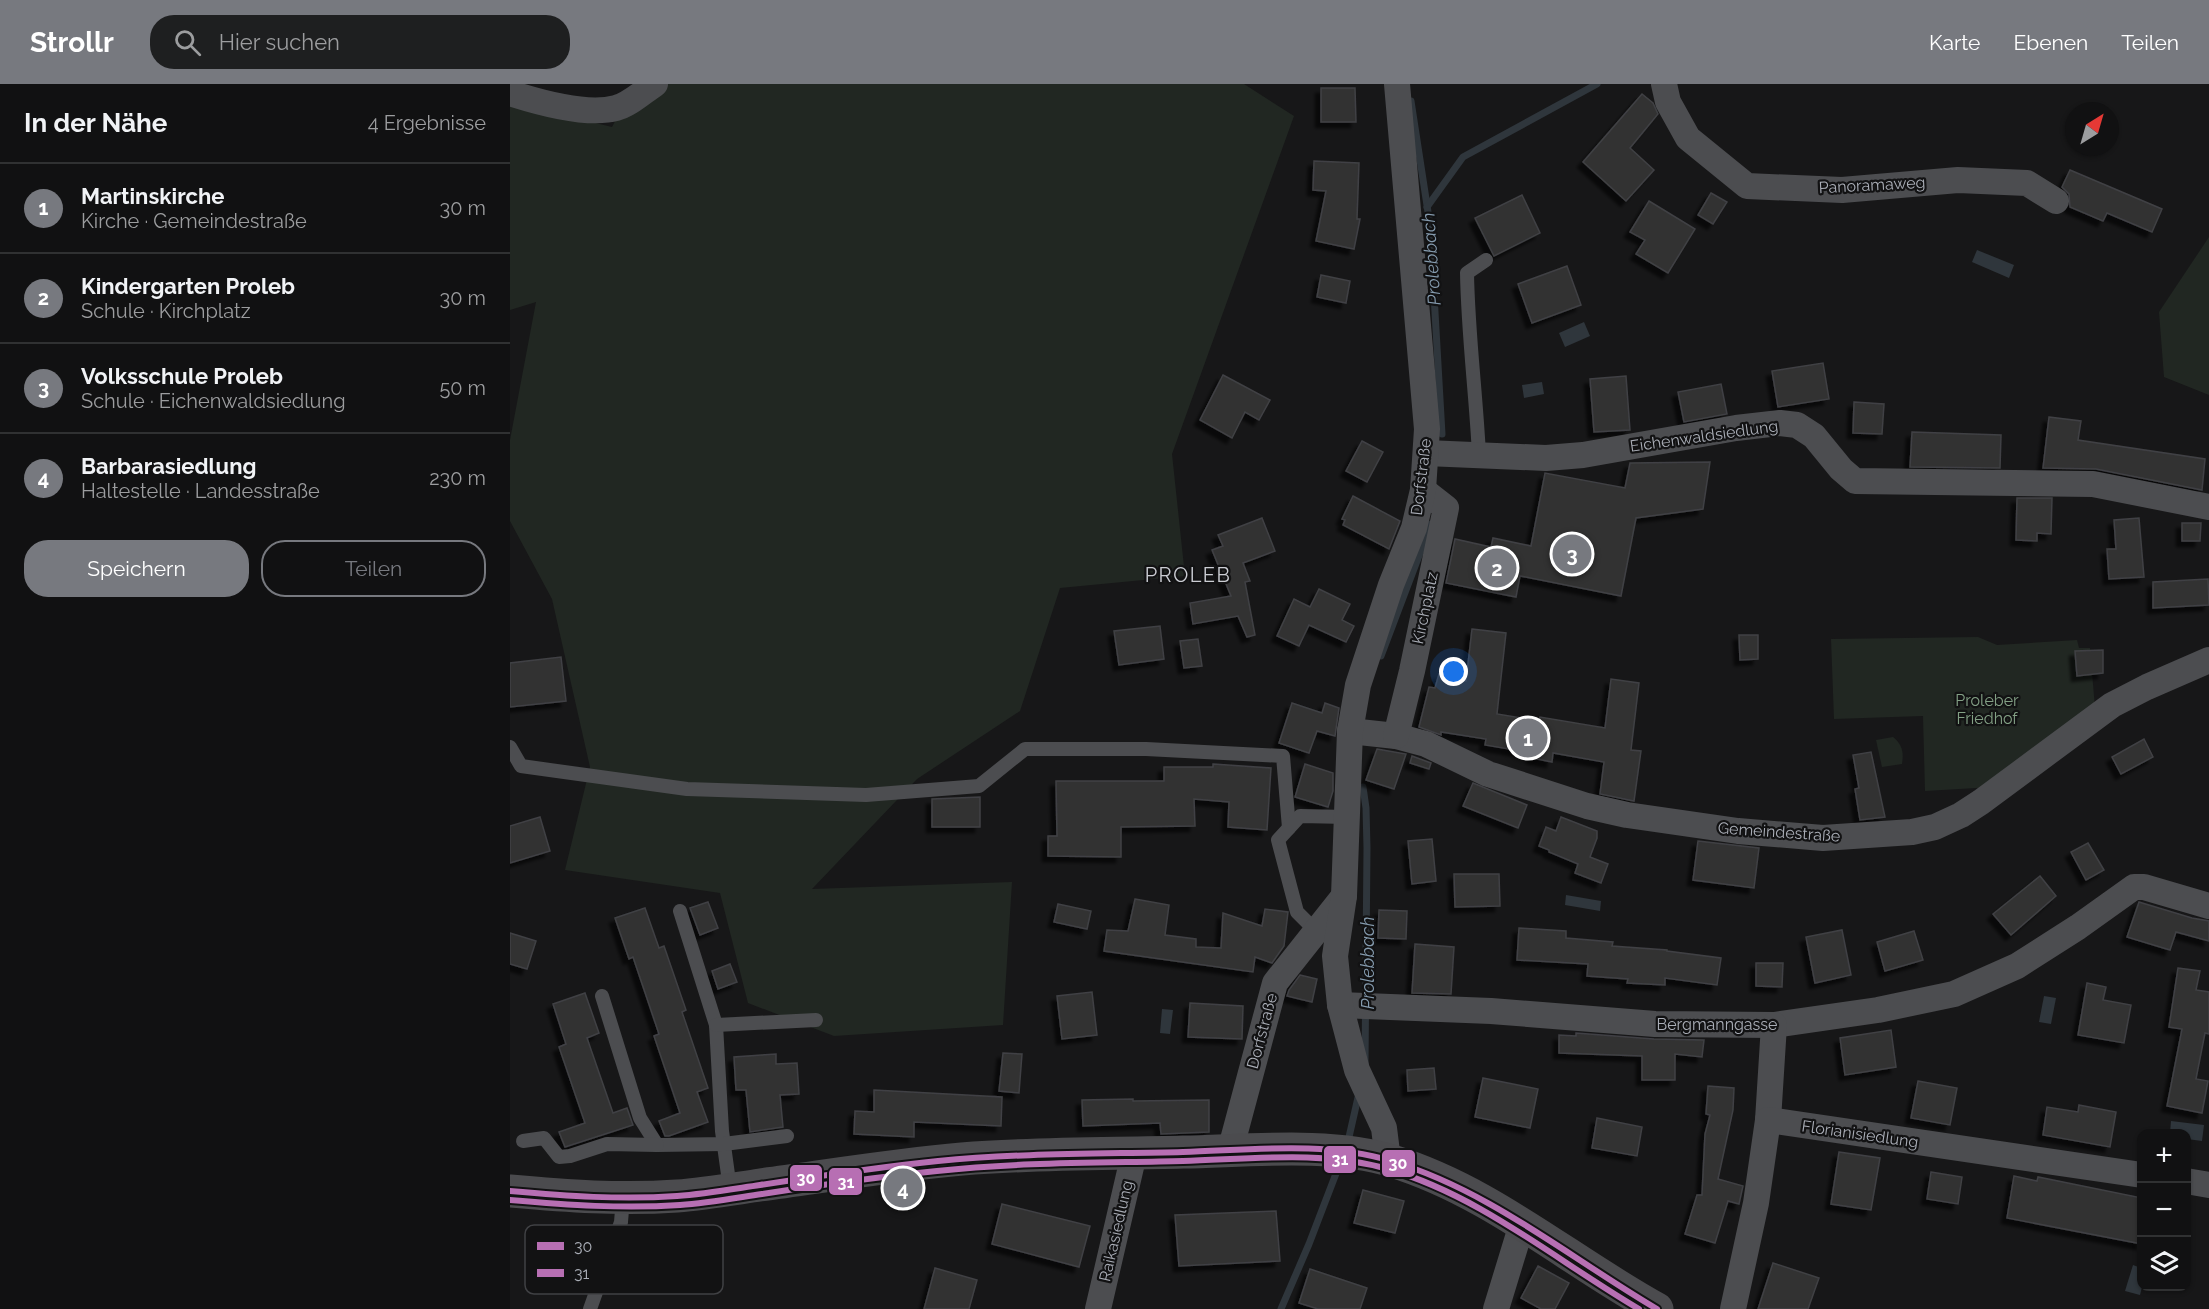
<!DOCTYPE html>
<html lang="de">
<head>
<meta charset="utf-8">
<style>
  :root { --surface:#111112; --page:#1e1f20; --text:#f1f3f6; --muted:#9c9d9f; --line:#303132; --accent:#77797f }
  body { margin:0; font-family:Raleway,sans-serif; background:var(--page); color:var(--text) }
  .controls { position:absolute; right:18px; bottom:18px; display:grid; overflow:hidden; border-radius:12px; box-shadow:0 2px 4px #0004 }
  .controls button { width:54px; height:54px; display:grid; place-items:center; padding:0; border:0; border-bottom:2px solid var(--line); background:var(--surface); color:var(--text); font:30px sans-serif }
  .compass { position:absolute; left:1555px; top:18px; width:54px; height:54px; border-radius:50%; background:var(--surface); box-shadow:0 2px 4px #0004; rotate:37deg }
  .you { position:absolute; left:944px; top:588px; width:21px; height:21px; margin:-15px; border:4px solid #fff; border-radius:50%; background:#1a73e8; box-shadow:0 0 0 9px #1a73e833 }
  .badge { display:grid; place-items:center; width:39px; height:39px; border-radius:50%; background:var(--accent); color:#fff; font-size:20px; font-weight:700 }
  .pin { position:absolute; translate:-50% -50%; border:3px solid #fff; box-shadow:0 2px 6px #0006 }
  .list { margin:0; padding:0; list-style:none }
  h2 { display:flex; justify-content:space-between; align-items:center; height:78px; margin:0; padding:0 24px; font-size:26px }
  h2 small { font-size:20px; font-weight:400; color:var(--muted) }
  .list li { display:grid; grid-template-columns:39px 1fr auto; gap:18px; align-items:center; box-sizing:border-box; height:90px; padding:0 24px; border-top:2px solid var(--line) }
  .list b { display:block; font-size:22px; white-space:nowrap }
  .list p { margin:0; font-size:20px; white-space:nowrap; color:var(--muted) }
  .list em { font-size:20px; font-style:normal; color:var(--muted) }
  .actions { display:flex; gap:12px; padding:18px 24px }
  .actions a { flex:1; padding:14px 0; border:2px solid var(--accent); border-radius:24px; text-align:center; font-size:21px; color:var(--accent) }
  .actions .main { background:var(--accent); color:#fff }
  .icon { flex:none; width:33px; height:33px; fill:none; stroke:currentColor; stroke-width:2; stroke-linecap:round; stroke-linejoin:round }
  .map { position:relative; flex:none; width:1699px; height:1225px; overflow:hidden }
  header { display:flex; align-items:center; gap:36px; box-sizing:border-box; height:84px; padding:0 30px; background:var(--accent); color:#fff }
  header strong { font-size:28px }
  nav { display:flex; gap:33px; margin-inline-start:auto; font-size:21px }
  .search { width:420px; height:54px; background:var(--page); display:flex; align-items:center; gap:15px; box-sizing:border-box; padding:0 21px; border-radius:24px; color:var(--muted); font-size:22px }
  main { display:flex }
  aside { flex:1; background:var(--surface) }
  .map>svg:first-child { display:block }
  .green { fill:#212722 }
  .water { fill:#2f363c }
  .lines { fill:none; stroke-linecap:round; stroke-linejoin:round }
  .stream { stroke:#2f363c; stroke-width:7 }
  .building { fill:#323233; stroke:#404144; stroke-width:1.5; filter:url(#shadow) }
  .lane { stroke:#4c4d50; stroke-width:14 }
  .street { stroke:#4c4d50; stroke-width:26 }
  .secondary { stroke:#4b4b4e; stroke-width:33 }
  .bus-1-casing { stroke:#121213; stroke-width:10 }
  .bus-2-casing { stroke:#121213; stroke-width:10 }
  .bus-1 { stroke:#b76fb3; stroke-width:6 }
  .bus-2 { stroke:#b76fb3; stroke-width:6 }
  .labels { text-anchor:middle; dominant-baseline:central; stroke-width:4.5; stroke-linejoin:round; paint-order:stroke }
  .street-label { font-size:16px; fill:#aaaeb7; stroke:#121213 }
  .park-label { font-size:16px; fill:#83a085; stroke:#121213 }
  .water-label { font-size:18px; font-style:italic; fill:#859bae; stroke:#121213 }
  .quarter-label { font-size:20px; letter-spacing:1.5px; fill:#cbcdd3; stroke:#121213 }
  .key { fill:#121213; stroke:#404144; stroke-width:1.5 }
  .key-label { font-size:16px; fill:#aaaeb7 }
  .line-badge { stroke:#121213; stroke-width:2 }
  .badge-label { font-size:16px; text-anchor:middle; font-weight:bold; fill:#fff }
</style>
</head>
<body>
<header>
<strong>Strollr</strong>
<div class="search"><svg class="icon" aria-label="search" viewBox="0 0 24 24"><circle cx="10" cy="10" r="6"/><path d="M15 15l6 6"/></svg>Hier suchen</div>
<nav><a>Karte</a><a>Ebenen</a><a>Teilen</a></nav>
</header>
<main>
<aside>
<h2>In der Nähe<small>4 Ergebnisse</small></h2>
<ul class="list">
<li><span class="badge">1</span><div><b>Martinskirche</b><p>Kirche · Gemeindestraße</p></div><em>30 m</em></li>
<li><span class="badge">2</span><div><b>Kindergarten Proleb</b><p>Schule · Kirchplatz</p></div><em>30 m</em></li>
<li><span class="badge">3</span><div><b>Volksschule Proleb</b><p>Schule · Eichenwaldsiedlung</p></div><em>50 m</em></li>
<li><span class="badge">4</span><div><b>Barbarasiedlung</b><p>Haltestelle · Landesstraße</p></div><em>230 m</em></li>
</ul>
<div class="actions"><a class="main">Speichern</a><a>Teilen</a></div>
</aside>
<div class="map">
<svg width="1699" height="1225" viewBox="0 0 1699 1225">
  <defs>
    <filter id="shadow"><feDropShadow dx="-5.5" dy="5.5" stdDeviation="1.5" flood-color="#0009"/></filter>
  </defs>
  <rect width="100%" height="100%" fill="#171718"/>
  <g class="green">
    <polygon points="125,0 734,0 784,32 662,370 675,492 550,504 510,627 407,695 302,805 502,798 493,941 324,952 238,919 210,809 55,786 80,683 42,515 0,437 0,356 26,218 0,226 0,18 102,43"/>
    <polygon points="1699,153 1699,311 1654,293 1649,228"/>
    <polygon points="1468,553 1487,561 1567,556 1569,564 1580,564 1585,624 1483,703 1415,707 1413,632 1324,635 1321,555"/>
    <path d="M1383,653C1392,660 1394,668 1392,680L1372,683L1366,656Z"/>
  </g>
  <g class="water">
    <polygon points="1467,166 1504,181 1499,194 1462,178"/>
    <polygon points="1074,238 1080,252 1055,263 1049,249"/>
    <polygon points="1032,298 1034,310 1014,314 1012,301"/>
    <polygon points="1056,811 1091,817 1090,827 1055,821"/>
    <polygon points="1534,912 1546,914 1541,940 1529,938"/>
    <polygon points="652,925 663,926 660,950 650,949"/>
    <polygon points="1661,1037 1694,1041 1692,1057 1677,1055 1676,1050 1660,1049"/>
    <polygon points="1623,1181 1631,1184 1632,1203 1630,1211 1615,1207"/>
  </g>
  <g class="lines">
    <g class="stream">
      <polyline points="901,17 920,141 932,350"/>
      <polyline points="917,123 953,73 1087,0"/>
      <polyline points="871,572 921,440"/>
      <polyline points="853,703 856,724 857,764 855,980"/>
      <polyline points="839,1053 849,1009"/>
      <polyline points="771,1225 799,1160 827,1087"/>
    </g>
  </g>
  <g class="building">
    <polygon points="811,4 845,4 846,38 811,38"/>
    <polygon points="1132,10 1143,19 1148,30 1120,64 1144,86 1116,117 1073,78"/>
    <polygon points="804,77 849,79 847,135 850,135 844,165 806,157 816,107 803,106"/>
    <polygon points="1560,86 1652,125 1642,148 1597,129 1593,137 1560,123 1559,110 1552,103"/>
    <polygon points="1201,109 1217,118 1203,140 1188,131"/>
    <polygon points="1012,111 1030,149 984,172 965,134"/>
    <polygon points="1139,117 1185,145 1158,189 1126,170 1135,156 1120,148"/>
    <polygon points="1057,182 1071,221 1022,239 1008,200"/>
    <polygon points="811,191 840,197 836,219 807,213"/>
    <polygon points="1313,279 1319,315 1268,323 1262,287"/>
    <polygon points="713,291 760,316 749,336 735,328 722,354 690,336"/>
    <polygon points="1116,292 1120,346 1084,348 1080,295"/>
    <polygon points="1211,300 1217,330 1174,338 1168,308"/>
    <polygon points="1344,318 1374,320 1372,350 1343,349"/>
    <polygon points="1539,333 1571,337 1568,356 1695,375 1692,406 1586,385 1533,384"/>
    <polygon points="1402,348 1491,351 1490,384 1400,383"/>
    <polygon points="852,357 873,368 857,398 836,387"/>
    <polygon points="1200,378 1193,425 1126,434 1111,512 1010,492 1006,513 936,499 945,455 981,463 983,454 1021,462 1035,389 1115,404 1120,379"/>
    <polygon points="843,412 890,437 879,465 833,441 835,436 832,435"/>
    <polygon points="1507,414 1542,414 1541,450 1527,449 1527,457 1506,456"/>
    <polygon points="752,434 765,467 733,479 740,497 735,498 745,551 737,553 728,532 683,540 680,519 721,512 702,466 713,462 708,451"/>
    <polygon points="1629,434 1634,493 1599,495 1597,465 1606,465 1604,436"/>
    <polygon points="1672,439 1691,439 1690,457 1672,457"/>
    <polygon points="1698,495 1699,521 1643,524 1643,498"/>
    <polygon points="809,505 840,520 832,536 844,542 836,558 799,541 789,562 767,552 784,515 800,523"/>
    <polygon points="650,542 654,575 609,581 604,547"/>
    <polygon points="962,545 996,549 987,630 1029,637 1030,633 1095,644 1101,595 1129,599 1121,666 1131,667 1124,717 1090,710 1094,678 1043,669 1042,678 1022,674 1023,669 975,661 976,655 931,648 931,651 909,643 919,603 925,604 929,590 956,597"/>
    <polygon points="1229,551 1248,551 1248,575 1230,576"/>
    <polygon points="688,555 692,582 674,584 670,557"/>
    <polygon points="1593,566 1593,589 1567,592 1565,567"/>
    <polygon points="51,573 56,617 0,623 0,579"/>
    <polygon points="782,619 812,629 815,619 829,624 825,652 807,647 799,669 769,659"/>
    <polygon points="1634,655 1643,673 1611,690 1602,673"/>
    <polygon points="867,665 896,670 884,705 856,696"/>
    <polygon points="1361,668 1375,733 1350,736 1345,705 1349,704 1343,671"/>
    <polygon points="902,672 921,679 919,685 900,679"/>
    <polygon points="703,680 761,684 757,746 718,743 719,718 684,715 685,742 611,743 611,773 538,772 538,752 547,752 546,697 654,697 654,683 703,683"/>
    <polygon points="795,680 823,689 823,707 818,723 785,713"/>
    <polygon points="963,699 1017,721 1008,744 953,722"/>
    <polygon points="470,713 470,743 422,743 422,715"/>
    <polygon points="30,733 40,767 0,779 0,742"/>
    <polygon points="1051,733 1087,747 1087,754 1080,773 1098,780 1091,799 1065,789 1068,780 1039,768 1039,766 1029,762 1036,743 1046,747"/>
    <polygon points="922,755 926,797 902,800 898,757"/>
    <polygon points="1188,757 1249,764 1244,804 1183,796"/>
    <polygon points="1578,759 1594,786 1576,796 1561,768"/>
    <polygon points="944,790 989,790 990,822 945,823"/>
    <polygon points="1530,792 1546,812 1501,851 1483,830"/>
    <polygon points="625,815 659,821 655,851 686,855 686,863 711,864 713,829 752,842 755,825 778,828 774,862 762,879 745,873 743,888 594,867 597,846 618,847"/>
    <polygon points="198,818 208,844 190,851 180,824"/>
    <polygon points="1629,818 1682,834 1699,837 1699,857 1666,848 1660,866 1617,853"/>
    <polygon points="548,820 581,827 577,845 544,838"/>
    <polygon points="135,824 149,864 154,862 176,926 172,928 198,1004 187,1008 198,1038 159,1052 155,1052 149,1037 170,1029 144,952 149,950 123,873 119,875 105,834"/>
    <polygon points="869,826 897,827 896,855 868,854"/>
    <polygon points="1009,844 1056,847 1056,854 1103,858 1102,862 1157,866 1157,867 1211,874 1207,901 1155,894 1155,901 1117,899 1118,895 1077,892 1078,880 1007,876"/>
    <polygon points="1332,846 1341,891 1305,899 1296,853"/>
    <polygon points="1404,847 1413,876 1375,887 1367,858"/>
    <polygon points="0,849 26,857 17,885 0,880"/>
    <polygon points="905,860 944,863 941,910 902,909"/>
    <polygon points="1246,879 1273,879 1272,903 1246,902"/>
    <polygon points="220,880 227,898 208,905 202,887"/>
    <polygon points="1668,884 1690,887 1686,906 1699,908 1699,950 1695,949 1686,995 1698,997 1692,1029 1657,1022 1672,945 1659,943"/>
    <polygon points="790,891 807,895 802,918 777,912 779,906"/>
    <polygon points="1577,899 1596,903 1593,916 1621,921 1614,959 1568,951"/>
    <polygon points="582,908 587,951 552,955 547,912"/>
    <polygon points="75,909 89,949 77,954 103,1029 117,1024 123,1041 55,1063 49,1048 75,1039 49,963 56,960 43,920"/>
    <polygon points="680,919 733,922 732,955 678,953"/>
    <polygon points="1381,946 1386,983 1335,991 1330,954"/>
    <polygon points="1066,949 1144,955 1194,956 1192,973 1165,970 1165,996 1132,996 1132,972 1049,969 1049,951 1066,952"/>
    <polygon points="493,969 512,970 509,1009 489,1007"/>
    <polygon points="266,970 266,980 287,979 289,1010 270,1011 273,1043 240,1048 236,1006 226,1006 224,973"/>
    <polygon points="924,984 926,1005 898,1007 897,986"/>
    <polygon points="973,994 1028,1005 1020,1044 965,1033"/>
    <polygon points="1408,997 1447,1004 1440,1041 1401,1034"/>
    <polygon points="1198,1002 1224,1004 1223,1026 1208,1095 1233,1102 1229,1120 1218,1117 1205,1159 1175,1150 1187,1111 1192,1111 1195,1050 1200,1031 1196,1030"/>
    <polygon points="364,1006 492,1013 491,1042 404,1038 404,1053 344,1050 345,1027 364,1028"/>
    <polygon points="623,1015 623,1017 699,1016 699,1048 651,1050 650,1039 573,1042 572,1016"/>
    <polygon points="1569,1021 1606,1028 1600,1063 1533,1051 1537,1023 1568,1028"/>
    <polygon points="1087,1034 1132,1043 1127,1072 1082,1064"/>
    <polygon points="1329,1068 1370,1074 1361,1126 1321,1120"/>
    <polygon points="1421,1088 1452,1093 1448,1120 1417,1115"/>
    <polygon points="1504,1092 1527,1097 1528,1093 1632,1114 1632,1160 1497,1134"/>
    <polygon points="853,1106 894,1117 885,1149 844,1139"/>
    <polygon points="492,1120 580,1142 569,1183 482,1160"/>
    <polygon points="766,1127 770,1177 669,1182 665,1131"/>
    <polygon points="1263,1179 1309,1194 1298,1225 1248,1225"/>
    <polygon points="1028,1182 1059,1199 1045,1225 1031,1225 1011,1214"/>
    <polygon points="425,1184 467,1196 459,1225 414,1225"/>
    <polygon points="800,1185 857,1204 850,1225 808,1225 789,1219"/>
  </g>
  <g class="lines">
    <g class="lane">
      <path d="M969,371C966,310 958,250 957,189L976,176"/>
      <polyline points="0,663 11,682 177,705 356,711 469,702 515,665 636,665 773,672 779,744"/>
      <polyline points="170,827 206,941 212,1047 220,1105"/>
      <polyline points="806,847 787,828 768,756 790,732 837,733"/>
      <polyline points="92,912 130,1034 147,1061 214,1060 277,1052"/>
      <polyline points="206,941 306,936"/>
      <polyline points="13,1057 34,1054 49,1073 60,1072 97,1060 147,1061"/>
      <polyline points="80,1225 111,1138 113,1114"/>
    </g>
    <g class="street">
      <polyline points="1154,0 1158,18 1178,54 1237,102 1332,106 1448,96 1517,99 1546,117"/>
      <path d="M0,9C28,18 77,32 106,24C119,21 134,7 145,0"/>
      <polyline points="916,369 1036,374 1073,371 1226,344 1270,339 1287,341 1304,352 1331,385 1345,397 1583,400 1699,423"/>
      <polyline points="840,647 886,652 916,660 978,690 1077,722 1117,731 1228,747 1313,754 1402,748 1425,743 1451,731 1471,718 1602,621 1637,603 1699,576"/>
      <polyline points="886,652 902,587 936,424 913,406"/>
      <polyline points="830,921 981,927 1145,940 1264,941 1368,926 1444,910 1507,882 1568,843 1624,803 1634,803 1699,822"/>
      <polyline points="1258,1036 1264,941"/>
      <polyline points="720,1067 765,899 834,812"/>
      <polyline points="878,1076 874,1044 847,986 830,921 825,872 834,812 840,647 848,601 881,501 904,444 913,406 917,345 887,0"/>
      <polyline points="1676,1097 1699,1101"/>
      <polyline points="588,1225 624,1070"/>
      <polyline points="986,1225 1012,1140"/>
      <polyline points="1223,1225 1246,1119 1258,1036 1632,1091"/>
    </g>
    <path class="secondary" d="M0,1107C56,1112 111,1116 167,1112C195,1110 223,1105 250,1101C317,1092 384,1081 452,1075C525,1069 600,1070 673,1068C736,1067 822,1058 882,1077C980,1107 1058,1176 1147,1225"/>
    <defs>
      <path id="bus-1" d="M0,1107C56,1112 111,1116 167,1112C195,1110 223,1105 250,1101C309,1092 369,1083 428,1077C509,1069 591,1070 673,1068C742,1066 815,1057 881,1077C979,1106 1060,1174 1147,1225"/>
      <path id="bus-2" d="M0,1116C57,1121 113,1125 170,1121C198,1119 225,1114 252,1110C310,1101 368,1093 427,1087C509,1078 591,1079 673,1077C741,1075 813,1066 878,1085C971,1112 1047,1177 1129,1225"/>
    </defs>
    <use href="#bus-1" class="bus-1-casing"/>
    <use href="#bus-2" class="bus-2-casing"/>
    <use href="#bus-1" class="bus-1"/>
    <use href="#bus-2" class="bus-2"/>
  </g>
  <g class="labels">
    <g class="street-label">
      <text transform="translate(1362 101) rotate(-3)">Panoramaweg</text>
      <text transform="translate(1194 352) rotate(-8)">Eichenwaldsiedlung</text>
      <text transform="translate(911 393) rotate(-83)">Dorfstraße</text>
      <text transform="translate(915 524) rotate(-78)">Kirchplatz</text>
      <text transform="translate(1269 748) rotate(4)">Gemeindestraße</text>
      <text x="1207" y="940">Bergmanngasse</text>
      <text transform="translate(752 947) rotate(-75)">Dorfstraße</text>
      <text transform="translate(1350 1050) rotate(8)">Florianisiedlung</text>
      <text transform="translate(606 1147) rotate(-77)">Raikasiedlung</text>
    </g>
    <g class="park-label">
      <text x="1477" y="616">Proleber<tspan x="1477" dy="18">Friedhof</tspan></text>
    </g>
    <g class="water-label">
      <text transform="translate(921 175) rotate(-94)">Prolebbach</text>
      <text transform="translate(857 879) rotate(-90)">Prolebbach</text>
    </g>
    <g class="quarter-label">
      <text x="678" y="491">PROLEB</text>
    </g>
  </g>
  <rect x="15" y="1141" width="198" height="69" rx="9" class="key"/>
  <rect x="27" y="1158" width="27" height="8" fill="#b76fb3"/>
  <rect x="27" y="1185" width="27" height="8" fill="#b76fb3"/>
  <g class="key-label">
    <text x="64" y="1168">30</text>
    <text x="64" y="1195">31</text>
  </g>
  <g class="line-badge">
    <rect x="813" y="1061" width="34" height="29" rx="6" fill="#b76fb3"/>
    <rect x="871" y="1065" width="35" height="29" rx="6" fill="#b76fb3"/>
    <rect x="279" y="1080" width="34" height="28" rx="6" fill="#b76fb3"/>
    <rect x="318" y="1083" width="35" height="29" rx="6" fill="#b76fb3"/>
  </g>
  <g class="badge-label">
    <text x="830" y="1081">31</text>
    <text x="888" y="1085">30</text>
    <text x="296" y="1100">30</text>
    <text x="336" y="1104">31</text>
  </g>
</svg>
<div class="controls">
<button>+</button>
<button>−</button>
<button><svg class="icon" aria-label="layers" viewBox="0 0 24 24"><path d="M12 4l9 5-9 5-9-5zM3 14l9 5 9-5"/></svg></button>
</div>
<svg class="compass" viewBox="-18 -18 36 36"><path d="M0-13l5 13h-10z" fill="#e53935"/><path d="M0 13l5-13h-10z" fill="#9c9d9f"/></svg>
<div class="you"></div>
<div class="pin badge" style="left:1018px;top:654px">1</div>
<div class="pin badge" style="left:987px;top:484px">2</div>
<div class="pin badge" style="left:1062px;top:470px">3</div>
<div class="pin badge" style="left:393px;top:1104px">4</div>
</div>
</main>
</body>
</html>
